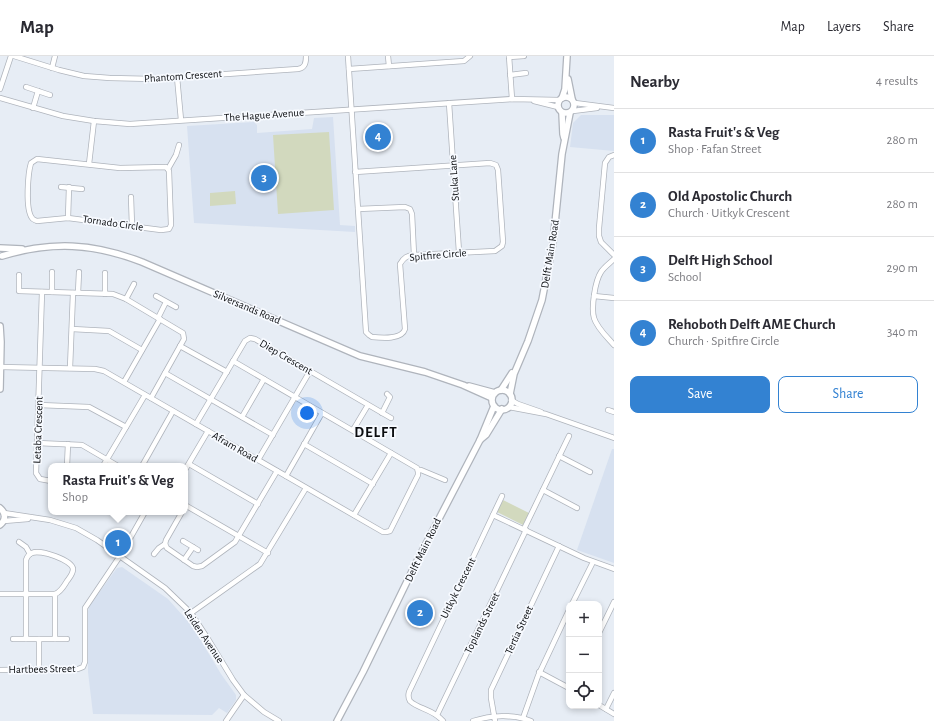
<!DOCTYPE html>
<html lang="en">
<head>
<meta charset="utf-8">
<style>
  :root { --surface:#fff; --page:#f7f7f7; --text:#2b2b33; --muted:#7c7c81; --line:#e1e1e2; --accent:#3382d2 }
  body { margin:0; font-family:"Alegreya Sans",sans-serif; background:var(--page); color:var(--text) }
  .controls { position:absolute; right:12px; bottom:12px; display:grid; overflow:hidden; border-radius:8px; box-shadow:0 2px 6px #0003 }
  .controls button { width:36px; height:36px; display:grid; place-items:center; padding:0; border:0; border-bottom:1px solid var(--line); background:var(--surface); color:var(--text); font:20px sans-serif }
  .you { position:absolute; left:307px; top:357px; width:14px; height:14px; margin:-10px; border:3px solid #fff; border-radius:50%; background:#1a73e8; box-shadow:0 0 0 6px #1a73e833 }
  .badge { display:grid; place-items:center; width:26px; height:26px; border-radius:50%; background:var(--accent); color:#fff; font-size:13px; font-weight:700 }
  .pin { position:absolute; translate:-50% -50%; border:2px solid #fff; box-shadow:0 1px 4px #0006 }
  .popup { position:absolute; left:48px; top:407px; width:140px; height:52px; box-sizing:border-box; display:grid; place-content:center; border-radius:8px; background:var(--surface); filter:drop-shadow(0 1px 3px #0005); font-size:13px; white-space:nowrap; color:var(--muted) }
  .popup b { font-size:15px; color:var(--text) }
  .popup::after { content:''; position:absolute; left:50%; top:100%; margin-left:-8px; border:8px solid transparent; border-top-color:var(--surface) }
  .list { margin:0; padding:0; list-style:none }
  h2 { display:flex; justify-content:space-between; align-items:center; height:52px; margin:0; padding:0 16px; font-size:17px }
  h2 small { font-size:13px; font-weight:400; color:var(--muted) }
  .list li { display:grid; grid-template-columns:26px 1fr auto; gap:12px; align-items:center; box-sizing:border-box; height:64px; padding:0 16px; border-top:1px solid var(--line) }
  .list b { display:block; font-size:15px; white-space:nowrap }
  .list p { margin:0; font-size:13px; white-space:nowrap; color:var(--muted) }
  .list em { font-size:13px; font-style:normal; color:var(--muted) }
  .actions { display:flex; gap:8px; padding:12px 16px }
  .actions a { flex:1; padding:9px 0; border:1px solid var(--accent); border-radius:8px; text-align:center; font-size:14px; color:var(--accent) }
  .actions .main { background:var(--accent); color:#fff }
  .icon { flex:none; width:22px; height:22px; fill:none; stroke:currentColor; stroke-width:2; stroke-linecap:round; stroke-linejoin:round }
  .map { position:relative; flex:none; width:614px; height:665px; overflow:hidden }
  header { display:flex; align-items:center; gap:24px; box-sizing:border-box; height:56px; padding:0 20px; background:var(--surface); border-bottom:1px solid var(--line) }
  header strong { font-size:19px }
  nav { display:flex; gap:22px; margin-inline-start:auto; font-size:14px }
  main { display:flex }
  aside { flex:1; background:var(--surface) }
  .map>svg:first-child { display:block }
  .built { fill:#d7e1f0 }
  .green { fill:#d2d9be }
  .lines { fill:none; stroke-linecap:round; stroke-linejoin:round }
  .minor-casing { stroke:#afb4bc; stroke-width:6 }
  .tertiary-casing { stroke:#afb4bc; stroke-width:8 }
  .minor { stroke:#fff; stroke-width:4.5 }
  .tertiary { stroke:#fff; stroke-width:5.5 }
  .labels { text-anchor:middle; dominant-baseline:central; stroke-width:3.5; stroke-linejoin:round; paint-order:stroke }
  .street-label { font-size:11px; fill:#0b0d10; stroke:#f7faff }
  .district-label { font-size:15px; font-weight:bold; letter-spacing:1px; fill:#0b0d10; stroke:#f7faff }
</style>
</head>
<body>
<header>
<strong>Map</strong>
<nav><a>Map</a><a>Layers</a><a>Share</a></nav>
</header>
<main>
<div class="map">
<svg width="614" height="665" viewBox="0 0 614 665">
  <rect width="100%" height="100%" fill="#e7edf5"/>
  <g class="built">
    <polygon points="581,59 614,59 614,95 570,91 573,67"/>
    <polygon points="333,61 340,169 355,170 355,176 194,167 187,70 254,66 257,69 257,77 312,73 314,62"/>
    <polygon points="612,393 614,393 614,507 577,494"/>
    <polygon points="122,511 168,543 192,570 221,618 236,639 236,644 227,657 219,652 212,659 93,658 88,616 88,555 90,549 117,512"/>
  </g>
  <g class="green">
    <polygon points="329,76 334,154 278,158 273,79"/>
    <polygon points="235,135 236,148 210,150 210,137"/>
    <polygon points="503,444 529,457 523,469 497,456"/>
  </g>
  <g class="lines">
    <defs>
      <g id="minor">
        <path d="M14,0L59,14L84,20L110,22L153,23L298,13C305,12 306,7 306,0"/>
        <path d="M348,0L366,276L369,279L372,281C382,282 402,284 405,273L400,208C404,201 407,200 414,199L495,195L502,190L503,186L498,114L496,109L490,107L355,116"/>
        <polyline points="388,0 389,10"/>
        <polyline points="509,0 512,43"/>
        <polyline points="509,1 524,0"/>
        <polyline points="52,12 55,0"/>
        <polyline points="349,13 464,5 470,0"/>
        <polyline points="510,19 526,17"/>
        <polyline points="177,21 181,64"/>
        <polyline points="26,31 50,39"/>
        <polyline points="0,33 11,0"/>
        <polyline points="0,42 63,60 94,65 130,68 512,43 559,44"/>
        <polyline points="534,45 558,51"/>
        <polyline points="449,47 459,196"/>
        <polyline points="575,47 614,52"/>
        <polyline points="33,52 38,35"/>
        <polyline points="573,55 597,52"/>
        <polyline points="614,99 609,101 605,107 599,172 599,180 601,186 614,199"/>
        <path d="M37,103L120,112L166,111L169,115L171,169L169,173L161,174L68,162L37,165C35,164 33,164 32,162C25,153 28,117 31,107Z"/>
        <polyline points="89,108 94,65"/>
        <polyline points="168,113 176,99 179,89"/>
        <polyline points="61,131 82,133"/>
        <polyline points="131,141 132,170"/>
        <polyline points="358,153 405,151 410,153 412,158 414,199"/>
        <polyline points="68,162 69,131"/>
        <path d="M614,203C610,207 604,211 601,216C595,225 591,252 594,262C597,272 607,281 614,289"/>
        <polyline points="105,217 105,238"/>
        <polyline points="19,219 19,235 113,238 126,243 183,277 184,283 151,342"/>
        <polyline points="42,236 36,417 40,423 51,425"/>
        <polyline points="52,236 52,216"/>
        <polyline points="78,237 79,216"/>
        <polyline points="156,240 176,251"/>
        <polyline points="594,240 614,242"/>
        <polyline points="126,243 134,228"/>
        <polyline points="158,262 166,246"/>
        <polyline points="72,273 109,275 142,294"/>
        <polyline points="180,290 227,316"/>
        <polyline points="0,311 95,313 104,315 383,476 386,476 390,475 418,419 418,416 417,412 233,305"/>
        <polyline points="70,312 73,237"/>
        <polyline points="165,317 273,379"/>
        <polyline points="124,326 160,263"/>
        <polyline points="511,344 518,348 541,356"/>
        <polyline points="39,349 89,351 126,371"/>
        <polyline points="509,351 546,358 614,382"/>
        <polyline points="608,354 614,356"/>
        <polyline points="382,357 390,341 387,338"/>
        <polyline points="242,361 264,323"/>
        <polyline points="196,368 245,285 250,282 255,283 391,362"/>
        <polyline points="353,374 368,349"/>
        <polyline points="37,387 82,389 118,410"/>
        <polyline points="304,388 373,428"/>
        <polyline points="559,400 590,416"/>
        <polyline points="258,404 310,315"/>
        <polyline points="189,408 258,448"/>
        <polyline points="67,410 68,388"/>
        <polyline points="103,410 145,339"/>
        <polyline points="142,410 173,355"/>
        <polyline points="185,414 208,375"/>
        <polyline points="418,414 421,414 445,424"/>
        <polyline points="286,420 322,357"/>
        <polyline points="543,434 577,452"/>
        <polyline points="185,449 268,497"/>
        <polyline points="4,457 50,464 76,472 97,484 165,532 191,557 208,583 233,624 244,639 264,656 279,665"/>
        <polyline points="354,459 391,397"/>
        <polyline points="493,459 502,440"/>
        <polyline points="4,465 28,463"/>
        <polyline points="524,473 569,380"/>
        <polyline points="183,485 198,494"/>
        <polyline points="19,486 26,491 30,498"/>
        <polyline points="165,488 167,492 193,510 197,511 202,510 235,486 277,415"/>
        <polyline points="154,498 159,492 165,488 166,484 182,456"/>
        <polyline points="184,504 193,491"/>
        <path d="M0,538H55C61,536 64,530 67,525C70,521 73,518 73,513C72,504 40,493 32,497C29,498 27,501 26,504V583"/>
        <polyline points="55,538 55,583"/>
        <polyline points="572,548 593,506"/>
        <polyline points="191,557 260,508 306,432"/>
        <polyline points="599,577 614,546"/>
        <polyline points="13,583 67,583"/>
        <polyline points="39,583 39,613"/>
        <polyline points="0,614 78,613 83,611 85,606 85,552 120,500 145,456"/>
        <polyline points="539,616 569,632"/>
        <polyline points="599,649 614,658"/>
        <polyline points="606,653 614,637"/>
        <polyline points="437,659 526,474"/>
        <polyline points="523,662 538,620 569,554"/>
        <polyline points="226,665 244,639"/>
        <path d="M443,665C433,653 418,653 410,645C408,642 408,640 409,636L493,459L584,502L614,513"/>
        <path d="M473,665C491,659 513,658 531,665"/>
        <polyline points="495,665 491,642 491,634 559,490"/>
      </g>
      <g id="tertiary">
        <polyline points="568,23 572,43"/>
        <circle cx="566" cy="49" r="8"/>
        <polyline points="562,42 565,33 567,0"/>
        <polyline points="562,57 563,78 564,82"/>
        <polyline points="0,192 22,193"/>
        <path d="M2,200C52,185 93,187 142,206L360,300L425,316L463,329L492,342"/>
        <polyline points="0,270 1,286 0,333"/>
        <polyline points="469,330 495,337"/>
        <polyline points="501,334 512,317"/>
        <circle cx="502" cy="344" r="10"/>
        <polyline points="510,338 514,318 528,285 542,244 553,187 562,98 570,57"/>
        <polyline points="480,384 486,379 502,353"/>
        <path d="M0,452C6,457 6,464 0,469"/>
        <polyline points="337,665 363,616 416,507 480,384 494,350"/>
      </g>
    </defs>
    <use href="#minor" class="minor-casing"/>
    <use href="#tertiary" class="tertiary-casing"/>
    <use href="#minor" class="minor"/>
    <use href="#tertiary" class="tertiary"/>
  </g>
  <g class="labels">
    <g class="street-label">
      <text transform="translate(183 20) rotate(-4)">Phantom Crescent</text>
      <text transform="translate(264 59) rotate(-4)">The Hague Avenue</text>
      <text transform="translate(454 122) rotate(-94)">Stuka Lane</text>
      <text transform="translate(113 167) rotate(8)">Tornado Circle</text>
      <text transform="translate(550 198) rotate(-81)">Delft Main Road</text>
      <text transform="translate(438 199) rotate(-5)">Spitfire Circle</text>
      <text transform="translate(247 251) rotate(23)">Silversands Road</text>
      <text transform="translate(286 301) rotate(30)">Diep Crescent</text>
      <text transform="translate(38 374) rotate(-88)">Letaba Crescent</text>
      <text transform="translate(235 391) rotate(30)">Afram Road</text>
      <text transform="translate(423 494) rotate(-64)">Delft Main Road</text>
      <text transform="translate(458 532) rotate(-64)">Uitkyk Crescent</text>
      <text transform="translate(482 567) rotate(-64)">Toplands Street</text>
      <text transform="translate(519 574) rotate(-65)">Tertia Street</text>
      <text transform="translate(204 580) rotate(56)">Leiden Avenue</text>
      <text transform="translate(42 613) rotate(-1)">Hartbees Street</text>
    </g>
    <g class="district-label">
      <text x="376" y="376">DELFT</text>
    </g>
  </g>
</svg>
<div class="controls">
<button>+</button>
<button>−</button>
<button><svg class="icon" aria-label="locate" viewBox="0 0 24 24"><circle cx="12" cy="12" r="6"/><path d="M12 2v4M12 18v4M2 12h4M18 12h4"/></svg></button>
</div>
<div class="you"></div>
<div class="pin badge" style="left:118px;top:487px">1</div>
<div class="popup"><b>Rasta Fruit's &amp; Veg</b>Shop</div>
<div class="pin badge" style="left:420px;top:557px">2</div>
<div class="pin badge" style="left:264px;top:122px">3</div>
<div class="pin badge" style="left:378px;top:81px">4</div>
</div>
<aside>
<h2>Nearby<small>4 results</small></h2>
<ul class="list">
<li><span class="badge">1</span><div><b>Rasta Fruit's &amp; Veg</b><p>Shop · Fafan Street</p></div><em>280 m</em></li>
<li><span class="badge">2</span><div><b>Old Apostolic Church</b><p>Church · Uitkyk Crescent</p></div><em>280 m</em></li>
<li><span class="badge">3</span><div><b>Delft High School</b><p>School</p></div><em>290 m</em></li>
<li><span class="badge">4</span><div><b>Rehoboth Delft AME Church</b><p>Church · Spitfire Circle</p></div><em>340 m</em></li>
</ul>
<div class="actions"><a class="main">Save</a><a>Share</a></div>
</aside>
</main>
</body>
</html>
